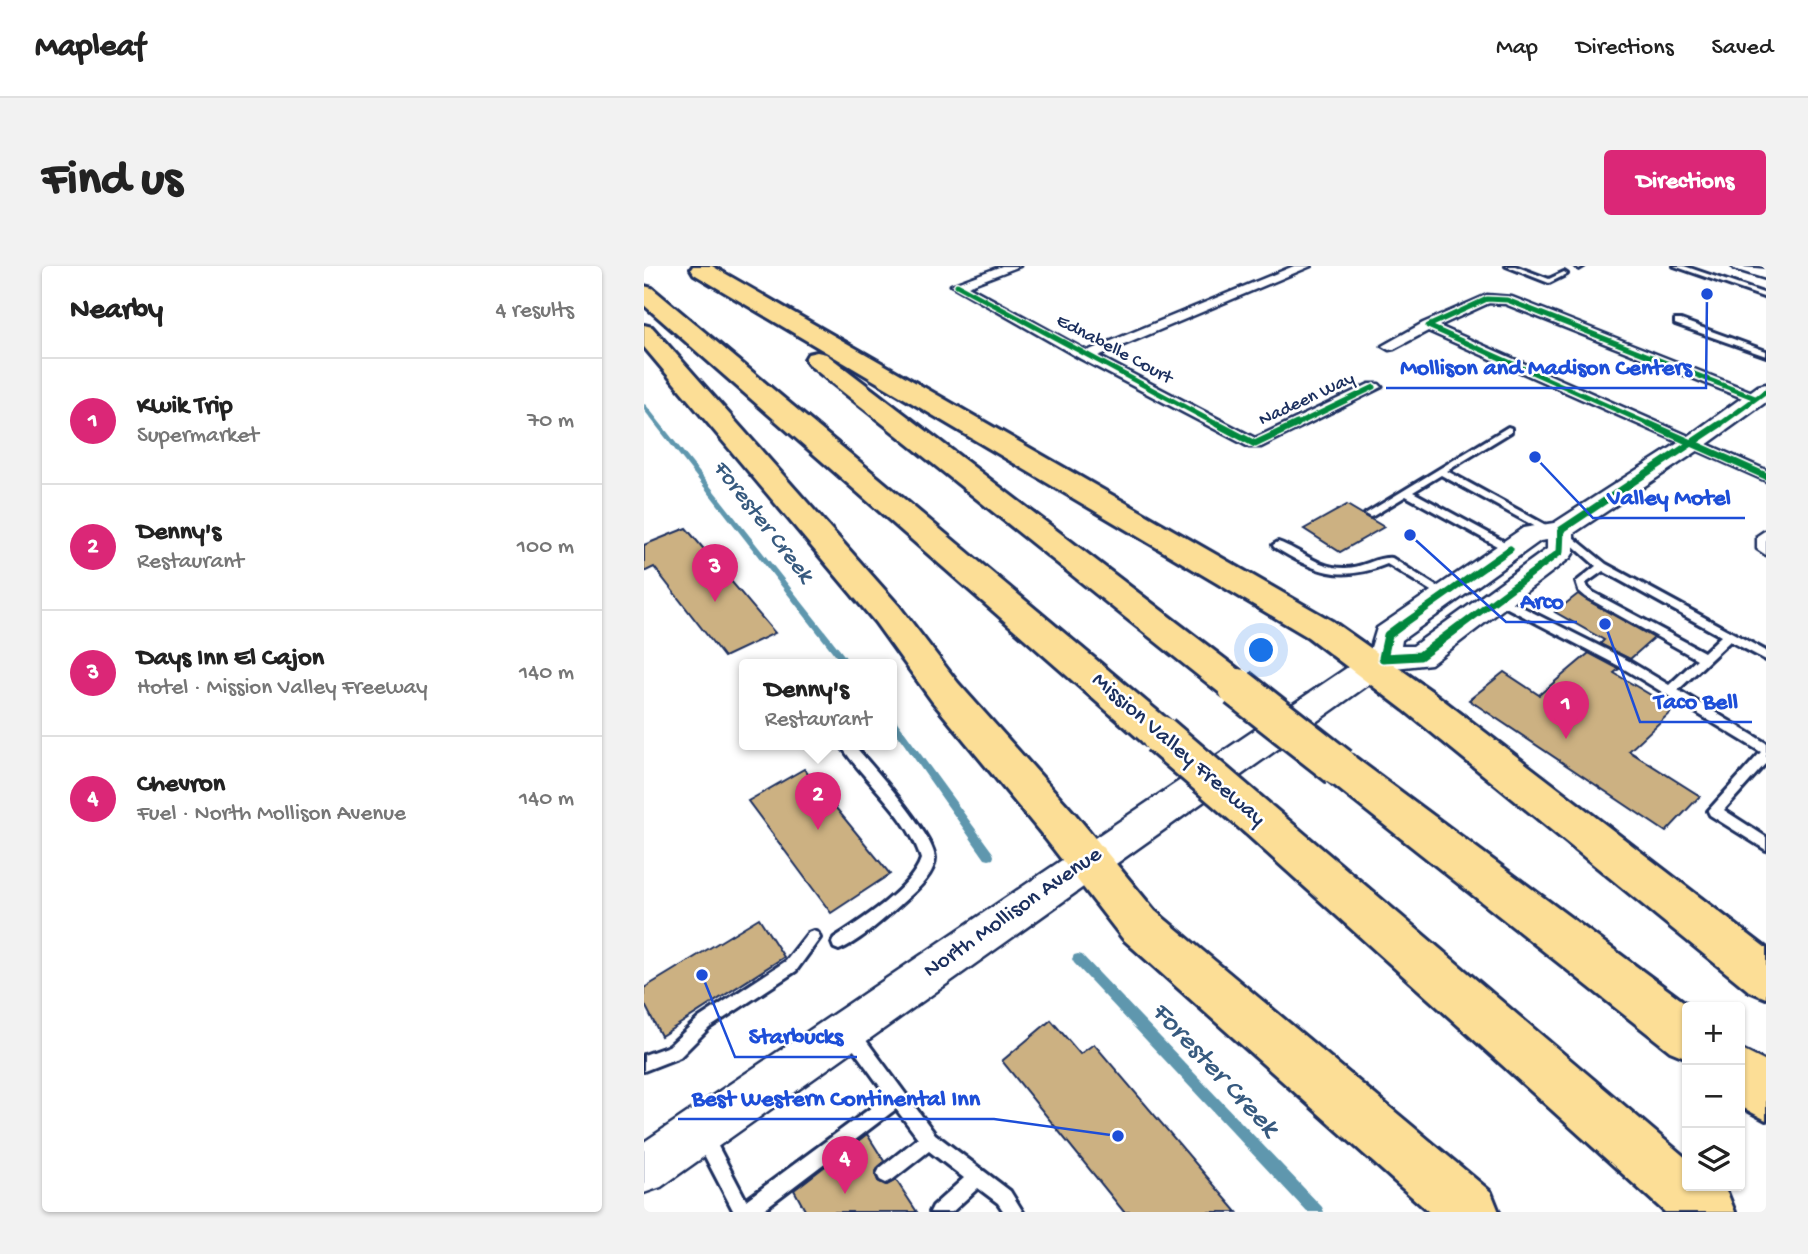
<!DOCTYPE html>
<html lang="en">
<head>
<meta charset="utf-8">
<style>
  :root { --surface:#fff; --page:#f2f2f2; --text:#222; --muted:#767676; --line:#e0e0e0; --accent:#db2777 }
  body { margin:0; font-family:"Gochi Hand",sans-serif; background:var(--page); color:var(--text) }
  .controls { position:absolute; right:21px; bottom:21px; display:grid; overflow:hidden; border-radius:7px; box-shadow:0 2px 5px #0004 }
  .controls button { width:63px; height:63px; display:grid; place-items:center; padding:0; border:0; border-bottom:2px solid var(--line); background:var(--surface); color:var(--text); font:35px sans-serif }
  .you { position:absolute; left:618px; top:385px; width:24px; height:24px; margin:-18px; border:5px solid #fff; border-radius:50%; background:#1a73e8; box-shadow:0 0 0 10px #1a73e833 }
  .badge { display:grid; place-items:center; width:46px; height:46px; border-radius:50%; background:var(--accent); color:#fff; font-size:23px; font-weight:700 }
  .pin { position:absolute; translate:-50% -58px; filter:drop-shadow(0 2px 4px #0008) }
  .pin::after { content:''; position:absolute; top:37px; width:24px; height:21px; background:inherit; clip-path:polygon(0 0,100% 0,50% 100%) }
  .popup { position:absolute; left:95px; top:393px; width:158px; height:91px; box-sizing:border-box; display:grid; place-content:center; border-radius:7px; background:var(--surface); filter:drop-shadow(0 2px 5px #0005); font-size:23px; white-space:nowrap; color:var(--muted) }
  .popup b { font-size:26px; color:var(--text) }
  .popup::after { content:''; position:absolute; left:50%; top:100%; margin-left:-14px; border:14px solid transparent; border-top-color:var(--surface) }
  .list { margin:0; padding:0; list-style:none }
  h2 { display:flex; justify-content:space-between; align-items:center; height:91px; margin:0; padding:0 28px; font-size:30px }
  h2 small { font-size:23px; font-weight:400; color:var(--muted) }
  .list li { display:grid; grid-template-columns:46px 1fr auto; gap:21px; align-items:center; box-sizing:border-box; height:126px; padding:0 28px; border-top:2px solid var(--line) }
  .list b { display:block; font-size:26px; white-space:nowrap }
  .list p { margin:0; font-size:23px; white-space:nowrap; color:var(--muted) }
  .list em { font-size:23px; font-style:normal; color:var(--muted) }
  .icon { flex:none; width:38px; height:38px; fill:none; stroke:currentColor; stroke-width:2; stroke-linecap:round; stroke-linejoin:round }
  .map { position:relative; flex:none; width:1122px; height:946px; overflow:hidden; border-radius:7px }
  header { display:flex; align-items:center; gap:42px; box-sizing:border-box; height:98px; padding:0 35px; background:var(--surface); border-bottom:2px solid var(--line) }
  header strong { font-size:33px }
  nav { display:flex; gap:38px; margin-inline-start:auto; font-size:24px }
  .intro { display:flex; align-items:center; justify-content:space-between; box-sizing:border-box; height:168px; padding:0 42px }
  h1 { margin:0; font-size:49px }
  .button { padding:18px 32px; border-radius:7px; background:var(--accent); color:#fff; font-size:24px; font-weight:700 }
  main { display:flex; gap:42px; padding:0 42px }
  aside { flex:1; background:var(--surface); border-radius:7px; box-shadow:0 2px 5px #0004 }
  .map>svg:first-child { display:block }
  .lines { fill:none; stroke-linecap:round; stroke-linejoin:round }
  .stream { fill:#5e97ae; fill-rule:evenodd }
  .building { fill:#ccb182; stroke:#1b2f5e; stroke-width:2 }
  .service-casing { stroke:#1b2f5e; stroke-width:6 }
  .minor-casing { stroke:#1b2f5e; stroke-width:5 }
  .tertiary-casing { stroke:#1b2f5e; stroke-width:5 }
  .secondary-casing { stroke:#1b2f5e; stroke-width:5 }
  .motorway-casing { stroke:#1b2f5e; stroke-width:6 }
  .service { fill:#fff; fill-rule:evenodd }
  .minor { fill:#fff; fill-rule:evenodd }
  .tertiary { fill:#fff; fill-rule:evenodd }
  .secondary { fill:#fff; fill-rule:evenodd }
  .motorway { fill:#fcde96; fill-rule:evenodd }
  .motorway-bridge-casing { stroke:#1b2f5e; stroke-width:44; stroke-linecap:butt }
  .motorway-bridge { stroke:#fcde96; stroke-width:38 }
  .cycleway-far2-casing { stroke:#fff; stroke-width:8 }
  .cycleway-far1-casing { stroke:#fff; stroke-width:10 }
  .cycleway-casing { stroke:#fff; stroke-width:13 }
  .cycleway-far2 { stroke:#00873e; stroke-width:5 }
  .cycleway-far1 { stroke:#00873e; stroke-width:7 }
  .cycleway { stroke:#00873e; stroke-width:9 }
  .labels { text-anchor:middle; dominant-baseline:central; stroke-width:5; stroke-linejoin:round; paint-order:stroke }
  .far-street-label { font-size:19px; fill:#1b2f5e; stroke:#fff }
  .street-label { font-size:23px; fill:#1b2f5e; stroke:#fff }
  .water-label { font-size:24px; font-style:italic; fill:#375a7f; stroke:#fff }
  .near-water-label { font-size:28px; font-style:italic; fill:#375a7f; stroke:#fff }
  .leader { fill:none; stroke:#1d4ed8; stroke-width:2.5 }
  .callout-dot { fill:#1d4ed8; stroke:#fff; stroke-width:2.5 }
  .callout-label { font-size:24px; text-anchor:middle; font-weight:bold; fill:#1d4ed8; stroke:#fff; stroke-width:5; stroke-linejoin:round; paint-order:stroke }
</style>
</head>
<body>
<header>
<strong>Mapleaf</strong>
<nav><a>Map</a><a>Directions</a><a>Saved</a></nav>
</header>
<div class="intro"><h1>Find us</h1><a class="button">Directions</a></div>
<main>
<aside>
<h2>Nearby<small>4 results</small></h2>
<ul class="list">
<li><span class="badge">1</span><div><b>Kwik Trip</b><p>Supermarket</p></div><em>70 m</em></li>
<li><span class="badge">2</span><div><b>Denny's</b><p>Restaurant</p></div><em>100 m</em></li>
<li><span class="badge">3</span><div><b>Days Inn El Cajon</b><p>Hotel · Mission Valley Freeway</p></div><em>140 m</em></li>
<li><span class="badge">4</span><div><b>Chevron</b><p>Fuel · North Mollison Avenue</p></div><em>140 m</em></li>
</ul>
</aside>
<div class="map">
<svg width="1122" height="946" viewBox="0 0 1122 946">
  <rect width="100%" height="100%" fill="#fff"/>
  <filter id="ink" filterUnits="userSpaceOnUse"><feTurbulence type="fractalNoise" baseFrequency=".0143" numOctaves="2"/><feDisplacementMap in="SourceGraphic" scale="14" xChannelSelector="R" yChannelSelector="G"/><feConvolveMatrix kernelMatrix="1 2 1 2 8 2 1 2 1" color-interpolation-filters="sRGB"/></filter>
  <g filter="url(#ink)">
    <g class="lines">
      <g class="stream">
        <polygon points="0,138 2,139 207,398 198,398 0,144"/>
        <polygon points="248,451 251,453 349,587 350,590 349,593 345,594 341,593 248,461"/>
        <polygon points="434,688 438,689 678,941 680,946 663,946 430,697 428,693 430,689"/>
      </g>
    </g>
    <g class="building">
      <polygon points="703,239 740,261 696,286 660,263"/>
      <polygon points="42,262 131,367 80,391 10,301 0,306 0,279"/>
      <polygon points="934,328 941,333 1010,372 986,393 956,378 960,374 911,346"/>
      <polygon points="945,387 975,403 970,407 1030,443 985,485 1056,530 1022,566 825,434 860,406 895,429"/>
      <polygon points="160,503 246,608 187,647 104,535"/>
      <polygon points="115,652 140,691 17,770 0,737 0,722"/>
      <polygon points="407,754 436,788 450,778 593,946 480,946 358,795"/>
      <polygon points="223,868 240,895 231,907 234,915 243,919 252,914 273,946 162,946 150,924"/>
    </g>
    <g class="lines">
      <defs>
        <g id="service">
          <polygon points="862,0 871,0 905,13 920,6 923,8 905,17"/>
          <polygon points="932,0 940,0 935,3"/>
          <polygon points="1030,0 1040,0 1122,28 1122,32"/>
          <polygon points="1031,54 1037,54 1122,85 1122,90 1031,58"/>
          <polygon points="864,161 867,162 867,166 803,205 909,263 909,267 903,267 797,209 769,226 870,281 870,285 862,285 762,230 729,250 726,251 721,248"/>
          <path d="M919,263L962,298L1122,385V394L1086,375L1034,424L1122,477V497L1080,544L1122,571V584L1066,549L1064,545L1117,486L977,401L850,335L849,333L850,331H858L985,395L1025,419L1053,393L942,331L935,325L932,316L952,300L916,268V264ZM959,305L1077,370L1060,386L950,327L944,322L942,317Z"/>
          <path d="M634,276C657,284 674,302 700,302C717,303 733,290 748,292L806,329L801,332L797,331L743,298C697,317 671,306 630,281L629,279Z"/>
          <path d="M196,478H209C227,499 290,568 291,592C291,610 268,628 256,639C240,653 215,676 195,684L190,682L188,677L190,672C216,655 267,623 277,593C265,549 220,516 196,478Z"/>
          <polygon points="169,665 174,667 176,672 152,705 65,762 36,791 0,805 0,789 25,780 55,752 142,695 164,667"/>
          <polygon points="207,759 213,762 291,868 366,925 379,946 360,946 354,937 334,922 308,946 286,946 289,940 320,912 285,885 248,914 242,917 236,914 233,908 236,902 274,872 252,843 116,946 90,946 54,877 52,871 54,865 60,863 66,865 102,934 243,830 201,772 199,767 201,762"/>
        </g>
        <g id="minor">
          <polygon points="358,0 376,0 324,20 443,85 650,0 667,0 454,90 611,172 725,118 735,118 738,121 617,181 605,181 437,93 307,19"/>
          <polygon points="843,29 868,31 1116,129 1119,132 1116,135 1106,135 861,38 845,37 795,60 1122,204 1122,215 784,65 750,83 745,84 738,80 779,57"/>
          <polygon points="1122,264 1122,289 1113,283 1113,270"/>
        </g>
        <polygon id="tertiary" points="1088,0 1122,3 1122,13 1090,3"/>
        <path id="secondary" d="M1122,118V136L1058,182L930,267V286L926,292L787,398L742,403L738,409L17,921L0,927V876L716,393L724,391L733,362L879,262L910,257L1042,172L1114,120ZM903,274V283L769,380H757L758,374L896,275Z"/>
        <g id="motorway">
          <polygon points="49,0 68,0 688,355 786,424 1122,682 1122,732 1105,725 760,444 664,371 50,8 47,3"/>
          <polygon points="0,20 8,22 530,459 535,469 530,479 516,483 502,479 0,39"/>
          <polygon points="0,59 8,61 255,340 314,417 431,548 511,645 847,926 855,946 785,946 479,673 401,572 288,435 231,356 0,81"/>
          <polygon points="173,86 182,88 607,413 612,422 607,431 594,435 581,431 164,98 161,93 164,88"/>
          <polygon points="695,486 709,490 1047,741 1043,741 1043,792 1026,785 681,512 675,501 681,490"/>
          <polygon points="614,536 629,541 1043,893 1043,920 1075,920 1083,926 1091,946 1021,946 599,565 593,553 599,541"/>
          <polygon points="1096,783 1122,796 1122,854 1096,840"/>
        </g>
      </defs>
      <use href="#service" class="service-casing"/>
      <use href="#minor" class="minor-casing"/>
      <use href="#tertiary" class="tertiary-casing"/>
      <use href="#secondary" class="secondary-casing"/>
      <use href="#motorway" class="motorway-casing"/>
      <use href="#service" class="service"/>
      <use href="#minor" class="minor"/>
      <use href="#tertiary" class="tertiary"/>
      <use href="#secondary" class="secondary"/>
      <use href="#motorway" class="motorway"/>
      <defs>
        <g id="motorway-bridge">
          <polyline points="594,422 695,501"/>
          <polyline points="516,469 614,553"/>
        </g>
      </defs>
      <use href="#motorway-bridge" class="motorway-bridge-casing"/>
      <use href="#motorway-bridge" class="motorway-bridge"/>
      <defs>
        <g id="cycleway-far2">
          <polyline points="313,19 576,160"/>
          <polyline points="649,160 730,121"/>
          <polyline points="1009,160 784,60 843,33 863,34 1111,132"/>
          <polyline points="1074,160 1122,125"/>
        </g>
        <g id="cycleway-far1">
          <polyline points="573,158 611,178 653,158"/>
          <polyline points="1005,158 1122,210"/>
          <polyline points="754,362 866,283"/>
          <polyline points="814,362 916,286 917,264 1076,158"/>
        </g>
        <polyline id="cycleway" points="756,360 744,369 739,392 776,390 816,360"/>
      </defs>
      <use href="#cycleway-far2" class="cycleway-far2-casing"/>
      <use href="#cycleway-far1" class="cycleway-far1-casing"/>
      <use href="#cycleway" class="cycleway-casing"/>
      <use href="#cycleway-far2" class="cycleway-far2"/>
      <use href="#cycleway-far1" class="cycleway-far1"/>
      <use href="#cycleway" class="cycleway"/>
    </g>
  </g>
  <g class="labels">
    <g class="far-street-label">
      <text transform="translate(470 84) rotate(28)">Ednabelle Court</text>
      <text transform="translate(663 134) rotate(-25)">Nadeen Way</text>
    </g>
    <g class="street-label">
      <text transform="translate(534 484) rotate(41)">Mission Valley Freeway</text>
      <text transform="translate(369 647) rotate(-35)">North Mollison Avenue</text>
    </g>
    <g class="water-label">
      <text transform="translate(118 256) rotate(52)">Forester Creek</text>
    </g>
    <g class="near-water-label">
      <text transform="translate(570 804) rotate(47)">Forester Creek</text>
    </g>
  </g>
  <path class="leader" d="M1063 28L1062 122H742M891 191L949 252H1101M766 269L862 356H933M961 358L996 456H1108M58 709L91 791H213M474 870L350 853H34"/>
  <g class="callout-dot">
    <circle cx="1063" cy="28" r="7"/>
    <circle cx="891" cy="191" r="7"/>
    <circle cx="766" cy="269" r="7"/>
    <circle cx="961" cy="358" r="7"/>
    <circle cx="58" cy="709" r="7"/>
    <circle cx="474" cy="870" r="7"/>
  </g>
  <g class="callout-label">
    <text x="902" y="108">Mollison and Madison Centers</text>
    <text x="1025" y="238">Valley Motel</text>
    <text x="898" y="342">Arco</text>
    <text x="1052" y="442">Taco Bell</text>
    <text x="152" y="777">Starbucks</text>
    <text x="192" y="839">Best Western Continental Inn</text>
  </g>
</svg>
<div class="controls">
<button>+</button>
<button>−</button>
<button><svg class="icon" aria-label="layers" viewBox="0 0 24 24"><path d="M12 4l9 5-9 5-9-5zM3 14l9 5 9-5"/></svg></button>
</div>
<div class="you"></div>
<div class="pin badge" style="left:922px;top:473px">1</div>
<div class="pin badge" style="left:174px;top:564px">2</div>
<div class="popup"><b>Denny's</b>Restaurant</div>
<div class="pin badge" style="left:71px;top:336px">3</div>
<div class="pin badge" style="left:201px;top:928px">4</div>
</div>
</main>
</body>
</html>
